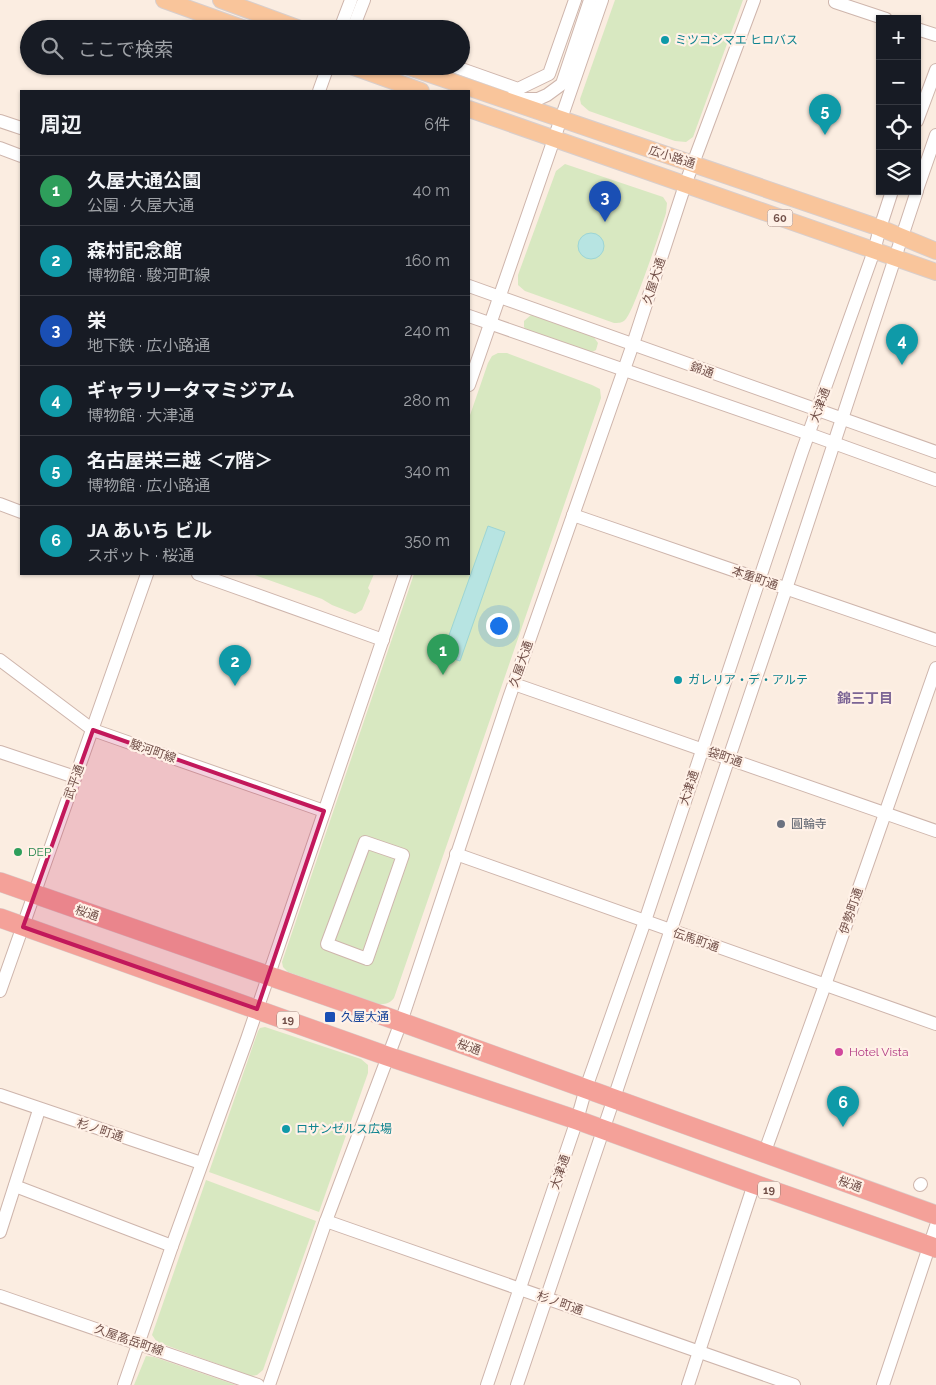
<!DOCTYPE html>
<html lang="ja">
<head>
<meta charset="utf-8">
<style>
  :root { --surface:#171b24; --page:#20242c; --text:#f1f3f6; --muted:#9ea1a6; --line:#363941; --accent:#2563eb }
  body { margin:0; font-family:Raleway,"Noto Sans JP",sans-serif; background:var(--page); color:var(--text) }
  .controls { position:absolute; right:15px; top:15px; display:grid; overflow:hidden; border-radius:0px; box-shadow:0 1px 4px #0004 }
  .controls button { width:45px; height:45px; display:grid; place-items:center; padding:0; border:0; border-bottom:1px solid var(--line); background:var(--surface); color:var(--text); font:25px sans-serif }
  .you { position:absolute; left:498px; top:625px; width:18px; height:18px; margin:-12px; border:4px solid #fff; border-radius:50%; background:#1a73e8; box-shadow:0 0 0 8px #1a73e833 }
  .badge { display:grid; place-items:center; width:32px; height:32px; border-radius:50%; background:var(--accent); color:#fff; font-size:16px; font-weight:700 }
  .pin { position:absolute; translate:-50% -41px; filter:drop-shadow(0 1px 2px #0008) }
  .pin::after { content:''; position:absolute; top:26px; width:18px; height:15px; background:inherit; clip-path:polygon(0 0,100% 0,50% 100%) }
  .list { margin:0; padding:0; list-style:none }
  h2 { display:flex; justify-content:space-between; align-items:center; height:65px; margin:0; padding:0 20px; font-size:21px }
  h2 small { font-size:16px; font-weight:400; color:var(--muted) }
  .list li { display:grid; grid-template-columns:32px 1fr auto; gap:15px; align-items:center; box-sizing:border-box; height:70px; padding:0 20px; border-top:1px solid var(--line) }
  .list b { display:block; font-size:19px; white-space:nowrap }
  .list p { margin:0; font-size:16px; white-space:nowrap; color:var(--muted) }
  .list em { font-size:16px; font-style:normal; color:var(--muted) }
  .icon { flex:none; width:28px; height:28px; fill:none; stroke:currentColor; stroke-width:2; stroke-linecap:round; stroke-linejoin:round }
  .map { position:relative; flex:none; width:936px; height:1385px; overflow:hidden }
  .search { position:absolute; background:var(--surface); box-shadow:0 1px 4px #0004; left:20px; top:20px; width:450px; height:55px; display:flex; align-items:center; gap:12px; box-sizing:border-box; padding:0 18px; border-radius:28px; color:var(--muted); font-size:19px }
  .panel { position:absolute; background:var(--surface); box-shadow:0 1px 4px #0004; left:20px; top:90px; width:450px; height:485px; border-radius:0px }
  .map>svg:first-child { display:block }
  .green { fill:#d8e8c1 }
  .water { fill:#b7e4e2; stroke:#9dd5d4 }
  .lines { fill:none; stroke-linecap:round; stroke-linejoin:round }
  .minor-casing { stroke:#ceb5ac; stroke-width:14 }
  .major-casing { stroke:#d8cecc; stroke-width:18 }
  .highway-casing { stroke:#d8cecc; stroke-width:20 }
  .minor { stroke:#fff; stroke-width:12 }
  .major { stroke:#f9c59b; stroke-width:16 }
  .highway { stroke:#f4a199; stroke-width:19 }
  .marked { fill:#c2185b; fill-opacity:0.2; stroke:#c2185b; stroke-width:4; stroke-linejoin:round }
  .culture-dot { fill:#0f9aa8; stroke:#fff1e7; stroke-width:2 }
  .worship-dot { fill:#6b7280; stroke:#fff1e7; stroke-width:2 }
  .leisure-dot { fill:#2e9e5b; stroke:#fff1e7; stroke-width:2 }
  .transit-dot { fill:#1a4fb4; stroke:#fff1e7; stroke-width:2 }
  .hotel-dot { fill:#d1479c; stroke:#fff1e7; stroke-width:2 }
  .labels { text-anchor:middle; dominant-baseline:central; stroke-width:4.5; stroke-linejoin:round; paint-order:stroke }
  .shield { fill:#fff1e7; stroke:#9c8078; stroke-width:1 }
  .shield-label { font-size:11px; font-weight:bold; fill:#725049 }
  .culture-label { font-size:12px; fill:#0d838f; stroke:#fff1e7; text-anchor:start }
  .street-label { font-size:12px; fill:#725049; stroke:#fff1e7 }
  .worship-label { font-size:12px; fill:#5b616d; stroke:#fff1e7; text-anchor:start }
  .leisure-label { font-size:12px; fill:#27864d; stroke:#fff1e7; text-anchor:start }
  .transit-label { font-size:12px; fill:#164399; stroke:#fff1e7; text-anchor:start }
  .hotel-label { font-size:12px; fill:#b23c85; stroke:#fff1e7; text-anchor:start }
  .neighbourhood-label { font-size:14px; font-weight:bold; fill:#7c6595; stroke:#fff1e7 }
</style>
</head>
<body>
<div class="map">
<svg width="936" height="1385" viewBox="0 0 936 1385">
  <rect width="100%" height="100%" fill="#fbede1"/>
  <g class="green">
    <polygon points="615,0 743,0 693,137 686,142 675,141 589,111 581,104 580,99"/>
    <path d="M565,164L663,197L667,203L666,213C661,229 633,314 625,320C622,323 618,323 614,323L525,291L518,285V275L556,171Z"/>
    <polygon points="531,315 593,336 598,343 596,350 590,353 527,331 524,327 524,321"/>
    <path d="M498,353H507L592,385L600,389L601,398L394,998C389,1004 386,1004 378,1004L288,972L283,967L282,962L414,574H469V418L488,363L492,356Z"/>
    <polygon points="252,574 374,574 368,588 370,591 362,610 355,614 332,605 322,599"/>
    <polygon points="265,1027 361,1059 368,1065 368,1073 319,1212 209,1172 258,1031 260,1028"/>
    <polygon points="206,1180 316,1221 263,1370 257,1375 251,1376 157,1342 152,1335"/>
    <polygon points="146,1356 154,1357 236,1385 134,1385"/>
  </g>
  <g class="water">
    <circle cx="591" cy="246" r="13"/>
    <polygon points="488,526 505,532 460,661 442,655"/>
  </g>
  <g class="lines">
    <defs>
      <g id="minor">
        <polyline points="835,2 886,19"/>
        <polyline points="340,29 351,0"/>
        <polyline points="358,29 355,23 364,0"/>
        <polyline points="917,29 936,35"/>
        <polyline points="453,66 518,89 549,74 575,0"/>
        <polyline points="319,91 328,66"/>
        <polyline points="513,96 524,99 538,99 547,95 562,84 590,0"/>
        <polyline points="0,121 21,128"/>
        <polyline points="917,121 936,70"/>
        <polyline points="0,148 21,156"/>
        <polyline points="917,190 936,135"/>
        <polyline points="469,286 936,452"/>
        <polyline points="469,316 809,434 936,480"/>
        <polyline points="469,385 602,0"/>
        <polyline points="0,504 21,512"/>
        <polyline points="573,515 936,640"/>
        <polyline points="198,574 383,640"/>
        <polyline points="0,660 93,730 324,811"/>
        <polyline points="514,684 936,831"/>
        <polyline points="0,752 75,777"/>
        <polygon points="365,842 403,855 367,959 327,944"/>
        <polyline points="456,854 936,1024"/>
        <path d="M0,991C50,852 99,713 147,574"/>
        <polyline points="0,1095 201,1163"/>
        <polyline points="764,1154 825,985 936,668"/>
        <polyline points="920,1185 921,1184"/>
        <polyline points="15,1186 172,1246"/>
        <polyline points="326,1221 794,1385"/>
        <polyline points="0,1232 39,1110"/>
        <polyline points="0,1296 258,1385"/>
        <polyline points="124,1385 172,1246 247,1039 405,574"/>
        <polyline points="269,1385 326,1221 401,1022 509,698 633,344 685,185 754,0"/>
        <polyline points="487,1385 577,1120 586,1088 645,921 802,452 874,251 880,228 892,191"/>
        <polyline points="517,1385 786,589 917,191"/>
        <polyline points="688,1385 754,1184"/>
        <polyline points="883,1385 936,1226"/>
      </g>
      <g id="major">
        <polyline points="164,0 245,29"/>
        <polyline points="221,0 300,29"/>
        <polyline points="351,66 421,91"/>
        <polyline points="406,66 880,228 936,251"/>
        <polyline points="469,109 936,272"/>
      </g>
      <g id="highway">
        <polyline points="0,882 401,1022 936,1215"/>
        <polyline points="0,918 387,1056 577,1120 754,1184 936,1248"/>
      </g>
    </defs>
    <use href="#minor" class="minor-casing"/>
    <use href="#major" class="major-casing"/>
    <use href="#highway" class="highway-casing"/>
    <use href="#minor" class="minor"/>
    <use href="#major" class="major"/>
    <use href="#highway" class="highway"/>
  </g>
  <path class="marked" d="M93,730L324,811L257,1009L23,927Z"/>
  <g class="culture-dot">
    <circle cx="665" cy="40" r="5"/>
    <circle cx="678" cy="680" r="5"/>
    <circle cx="286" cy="1129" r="5"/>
  </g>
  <circle class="worship-dot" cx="781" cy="824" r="5"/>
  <circle class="leisure-dot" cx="18" cy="852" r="5"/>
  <rect class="transit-dot" x="324" y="1011" width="12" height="12" rx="2.5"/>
  <circle class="hotel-dot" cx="839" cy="1052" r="5"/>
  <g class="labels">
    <g class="shield">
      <rect x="767.5" y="209.5" width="25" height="17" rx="4"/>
      <rect x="277" y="1011.5" width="22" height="17" rx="4"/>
      <rect x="758" y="1181.5" width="22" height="17" rx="4"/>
    </g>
    <g class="shield-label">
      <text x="780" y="218">60</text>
      <text x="288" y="1020">19</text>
      <text x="769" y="1190">19</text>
    </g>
    <g class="culture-label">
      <text x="675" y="40">ミツコシマエ ヒロバス</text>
      <text x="688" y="680">ガレリア・デ・アルテ</text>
      <text x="296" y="1129">ロサンゼルス広場</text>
    </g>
    <g class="street-label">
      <text transform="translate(672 157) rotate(18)">広小路通</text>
      <text transform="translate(654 281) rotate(-72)">久屋大通</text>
      <text transform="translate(702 370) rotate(20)">錦通</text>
      <text transform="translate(820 405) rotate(-70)">大津通</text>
      <text transform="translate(755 578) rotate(19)">本重町通</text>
      <text transform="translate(521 664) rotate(-71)">久屋大通</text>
      <text transform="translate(153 751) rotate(19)">駿河町線</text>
      <text transform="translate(725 757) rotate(19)">袋町通</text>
      <text transform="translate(74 782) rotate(-70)">武平通</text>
      <text transform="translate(689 788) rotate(-72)">大津通</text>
      <text transform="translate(851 911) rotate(-71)">伊勢町通</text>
      <text transform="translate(87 913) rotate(19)">桜通</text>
      <text transform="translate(696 940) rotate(19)">伝馬町通</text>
      <text transform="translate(469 1047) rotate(20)">桜通</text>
      <text transform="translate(100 1130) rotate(18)">杉ノ町通</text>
      <text transform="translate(560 1172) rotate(-71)">大津通</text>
      <text transform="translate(850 1184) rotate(20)">桜通</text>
      <text transform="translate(560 1303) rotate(19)">杉ノ町通</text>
      <text transform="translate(129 1340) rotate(19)">久屋高岳町線</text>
    </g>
    <g class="worship-label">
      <text x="791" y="824">圓輪寺</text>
    </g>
    <g class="leisure-label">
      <text x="28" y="852">DEP</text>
    </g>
    <g class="transit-label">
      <text x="341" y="1017">久屋大通</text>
    </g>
    <g class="hotel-label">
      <text x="849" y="1052">Hotel Vista</text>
    </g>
    <g class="neighbourhood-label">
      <text x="865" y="698">錦三丁目</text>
    </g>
  </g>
</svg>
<div class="controls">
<button>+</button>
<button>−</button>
<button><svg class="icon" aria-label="locate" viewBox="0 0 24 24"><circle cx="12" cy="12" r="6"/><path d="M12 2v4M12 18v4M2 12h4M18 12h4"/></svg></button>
<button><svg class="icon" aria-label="layers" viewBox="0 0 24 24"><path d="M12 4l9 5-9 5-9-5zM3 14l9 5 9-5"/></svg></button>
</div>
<div class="you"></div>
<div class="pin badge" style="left:443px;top:675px;background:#2e9e5b">1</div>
<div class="pin badge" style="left:235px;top:686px;background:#0f9aa8">2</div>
<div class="pin badge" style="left:605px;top:222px;background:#1a4fb4">3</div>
<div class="pin badge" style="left:902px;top:365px;background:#0f9aa8">4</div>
<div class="pin badge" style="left:825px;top:135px;background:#0f9aa8">5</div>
<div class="pin badge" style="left:843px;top:1127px;background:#0f9aa8">6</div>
<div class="search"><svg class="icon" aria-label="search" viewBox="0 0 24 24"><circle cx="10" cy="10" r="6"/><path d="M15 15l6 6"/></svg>ここで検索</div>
<section class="panel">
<h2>周辺<small>6件</small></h2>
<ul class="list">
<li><span class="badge" style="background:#2e9e5b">1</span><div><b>久屋大通公園</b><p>公園 · 久屋大通</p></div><em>40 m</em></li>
<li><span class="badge" style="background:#0f9aa8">2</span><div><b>森村記念館</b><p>博物館 · 駿河町線</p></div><em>160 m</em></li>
<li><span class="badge" style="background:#1a4fb4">3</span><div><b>栄</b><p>地下鉄 · 広小路通</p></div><em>240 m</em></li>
<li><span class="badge" style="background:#0f9aa8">4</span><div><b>ギャラリータマミジアム</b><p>博物館 · 大津通</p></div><em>280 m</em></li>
<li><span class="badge" style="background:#0f9aa8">5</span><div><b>名古屋栄三越 ＜7階＞</b><p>博物館 · 広小路通</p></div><em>340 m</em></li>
<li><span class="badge" style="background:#0f9aa8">6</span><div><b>JA あいち ビル</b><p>スポット · 桜通</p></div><em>350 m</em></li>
</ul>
</section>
</div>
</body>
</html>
